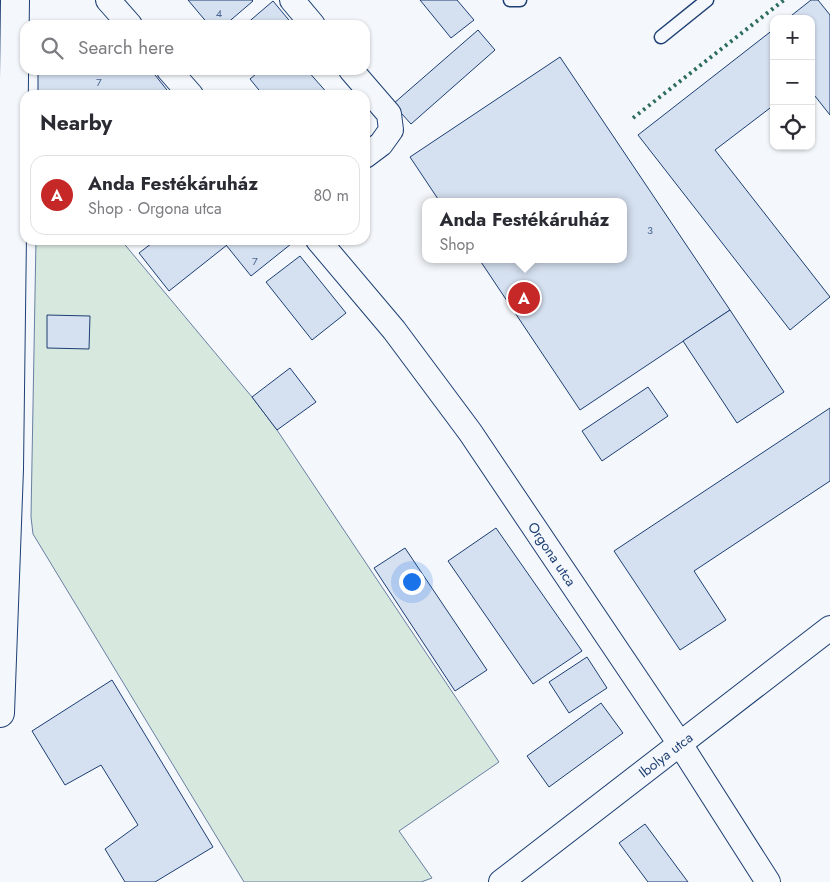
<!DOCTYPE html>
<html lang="en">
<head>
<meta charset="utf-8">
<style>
  :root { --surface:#fff; --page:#f7f7f7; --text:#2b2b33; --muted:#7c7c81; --line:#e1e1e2; --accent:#c62828 }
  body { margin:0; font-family:Jost,sans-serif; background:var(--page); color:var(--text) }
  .controls { position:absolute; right:15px; top:15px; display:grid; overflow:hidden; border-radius:10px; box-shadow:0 1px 4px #0004 }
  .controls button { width:45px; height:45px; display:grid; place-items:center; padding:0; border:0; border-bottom:1px solid var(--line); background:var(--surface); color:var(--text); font:25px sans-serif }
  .you { position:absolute; left:411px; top:581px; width:18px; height:18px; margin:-12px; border:4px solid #fff; border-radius:50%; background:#1a73e8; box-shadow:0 0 0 8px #1a73e833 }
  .badge { display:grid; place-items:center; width:32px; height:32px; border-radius:50%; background:var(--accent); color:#fff; font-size:16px; font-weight:700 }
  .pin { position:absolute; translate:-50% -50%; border:2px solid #fff; box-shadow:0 1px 5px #0006 }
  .popup { position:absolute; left:422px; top:198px; width:205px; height:65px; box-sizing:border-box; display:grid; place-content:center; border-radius:10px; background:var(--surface); filter:drop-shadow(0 1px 4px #0005); font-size:16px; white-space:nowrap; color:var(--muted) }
  .popup b { font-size:19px; color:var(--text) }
  .popup::after { content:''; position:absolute; left:50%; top:100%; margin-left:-10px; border:10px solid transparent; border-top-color:var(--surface) }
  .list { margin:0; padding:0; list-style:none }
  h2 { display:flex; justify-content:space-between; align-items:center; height:65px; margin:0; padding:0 20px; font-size:21px }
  h2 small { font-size:16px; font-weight:400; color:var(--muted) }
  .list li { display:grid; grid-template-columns:32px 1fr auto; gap:15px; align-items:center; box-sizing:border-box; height:80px; margin:0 10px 10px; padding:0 10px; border:1px solid var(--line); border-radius:15px }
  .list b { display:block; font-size:19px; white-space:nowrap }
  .list p { margin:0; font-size:16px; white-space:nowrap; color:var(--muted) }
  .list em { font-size:16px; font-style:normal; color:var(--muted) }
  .icon { flex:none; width:28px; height:28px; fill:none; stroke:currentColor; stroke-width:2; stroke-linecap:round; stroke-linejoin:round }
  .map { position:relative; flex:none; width:830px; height:882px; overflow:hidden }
  .search { position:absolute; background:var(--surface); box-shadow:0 1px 4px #0004; left:20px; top:20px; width:350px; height:55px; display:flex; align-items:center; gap:12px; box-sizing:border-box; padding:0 18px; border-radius:15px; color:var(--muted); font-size:19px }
  .panel { position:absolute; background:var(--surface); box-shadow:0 1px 4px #0004; left:20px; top:90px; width:350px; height:155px; border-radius:15px }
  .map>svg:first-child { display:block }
  .green { fill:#d7e8df; stroke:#687fa3 }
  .building { fill:#d5e0f0; stroke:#1d3f73 }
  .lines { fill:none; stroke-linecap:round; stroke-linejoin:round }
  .lane-casing { stroke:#1d3f73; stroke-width:15 }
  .street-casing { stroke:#1d3f73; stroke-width:26 }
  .secondary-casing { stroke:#1d3f73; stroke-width:30 }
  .lane { stroke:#f4f7fb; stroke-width:12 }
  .street { stroke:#f4f7fb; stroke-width:24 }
  .secondary { stroke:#f4f7fb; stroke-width:28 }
  .hedge { stroke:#2c6c60; stroke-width:4; stroke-dasharray:2.5 4; stroke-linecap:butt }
  .labels { text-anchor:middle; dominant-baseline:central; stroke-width:4; stroke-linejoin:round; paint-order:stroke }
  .number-label { font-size:11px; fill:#4b6792 }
  .street-label { font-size:14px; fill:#1d3f73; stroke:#f4f7fb }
</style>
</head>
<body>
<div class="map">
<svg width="830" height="882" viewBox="0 0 830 882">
  <rect width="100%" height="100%" fill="#f4f7fb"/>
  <polygon class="green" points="36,240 121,240 252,397 277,430 499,762 399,831 432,878 421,882 244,882 33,534 31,517"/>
  <g class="building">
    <polygon points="188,0 252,0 253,1 225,25 209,25"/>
    <polygon points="420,0 457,0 474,20 451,38"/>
    <polygon points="811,0 818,0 830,15 830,115 811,91 811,19 787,19"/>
    <polygon points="273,1 293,25 245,25"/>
    <polygon points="774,29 774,105 715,150 830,297 790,330 638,135"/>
    <polygon points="478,30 495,50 411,124 393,104"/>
    <polygon points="560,57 730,310 580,410 479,259 623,259 623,202 440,202 410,157"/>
    <polygon points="38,70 151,70 171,95 38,95"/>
    <polygon points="261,70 307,70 329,95 263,95 250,79"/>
    <polygon points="156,240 222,240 227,245 169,291 139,253"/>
    <polygon points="222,240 287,240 291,244 251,276"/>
    <polygon points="300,256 346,313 312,340 266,282"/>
    <polygon points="730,310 784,392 737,423 683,341"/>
    <polygon points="47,315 90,316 89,349 47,348"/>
    <polygon points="290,368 316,402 277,430 252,397"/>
    <polygon points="648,387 668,416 602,461 582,431"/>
    <polygon points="830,408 830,481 694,571 726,620 680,650 614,551"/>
    <polygon points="496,528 582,651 533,684 448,561"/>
    <polygon points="405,548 487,670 455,691 374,568"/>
    <polygon points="587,657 607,688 569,713 549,682"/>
    <polygon points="112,680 213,847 155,882 125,882 105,849 138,825 101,765 65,785 32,731"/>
    <polygon points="601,703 623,733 549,787 527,756"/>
    <polygon points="645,824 688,882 648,882 619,843"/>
  </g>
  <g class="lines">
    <defs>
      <g id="lane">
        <polyline points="510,0 520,0"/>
        <polyline points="661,37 707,0"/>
      </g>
      <g id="street">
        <polyline points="108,0 130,25"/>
        <polyline points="292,0 313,25"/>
        <polyline points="169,70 191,95"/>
        <polyline points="351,70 389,114 391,130 381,144 365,156"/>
        <path id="s1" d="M318,240L394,330L470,432L680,744L768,882"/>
        <path id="s2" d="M501,882L830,628"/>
      </g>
      <polyline id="secondary" points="0,713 9,469 15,0"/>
    </defs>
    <use href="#lane" class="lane-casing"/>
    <use href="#street" class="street-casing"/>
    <use href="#secondary" class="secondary-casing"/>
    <use href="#lane" class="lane"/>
    <use href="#street" class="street"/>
    <use href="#secondary" class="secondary"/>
    <polyline class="hedge" points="633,118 784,0"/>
  </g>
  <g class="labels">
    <g class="number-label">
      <text x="219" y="13">4</text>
      <text x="99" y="82">7</text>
      <text x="650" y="230">3</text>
      <text x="255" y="261">7</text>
    </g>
    <g class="street-label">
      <text stroke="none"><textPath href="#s1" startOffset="392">Orgona utca</textPath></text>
      <text stroke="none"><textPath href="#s2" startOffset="208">Ibolya utca</textPath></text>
    </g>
  </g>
</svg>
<div class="controls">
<button>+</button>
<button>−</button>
<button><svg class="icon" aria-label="locate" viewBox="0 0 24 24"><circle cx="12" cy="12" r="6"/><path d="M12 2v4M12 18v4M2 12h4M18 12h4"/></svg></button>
</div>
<div class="you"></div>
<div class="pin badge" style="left:524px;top:298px">A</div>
<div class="popup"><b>Anda Festékáruház</b>Shop</div>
<div class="search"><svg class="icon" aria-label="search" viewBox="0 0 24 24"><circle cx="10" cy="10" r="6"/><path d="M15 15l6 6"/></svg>Search here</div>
<section class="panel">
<h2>Nearby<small></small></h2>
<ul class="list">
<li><span class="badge">A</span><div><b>Anda Festékáruház</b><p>Shop · Orgona utca</p></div><em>80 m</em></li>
</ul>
</section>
</div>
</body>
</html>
